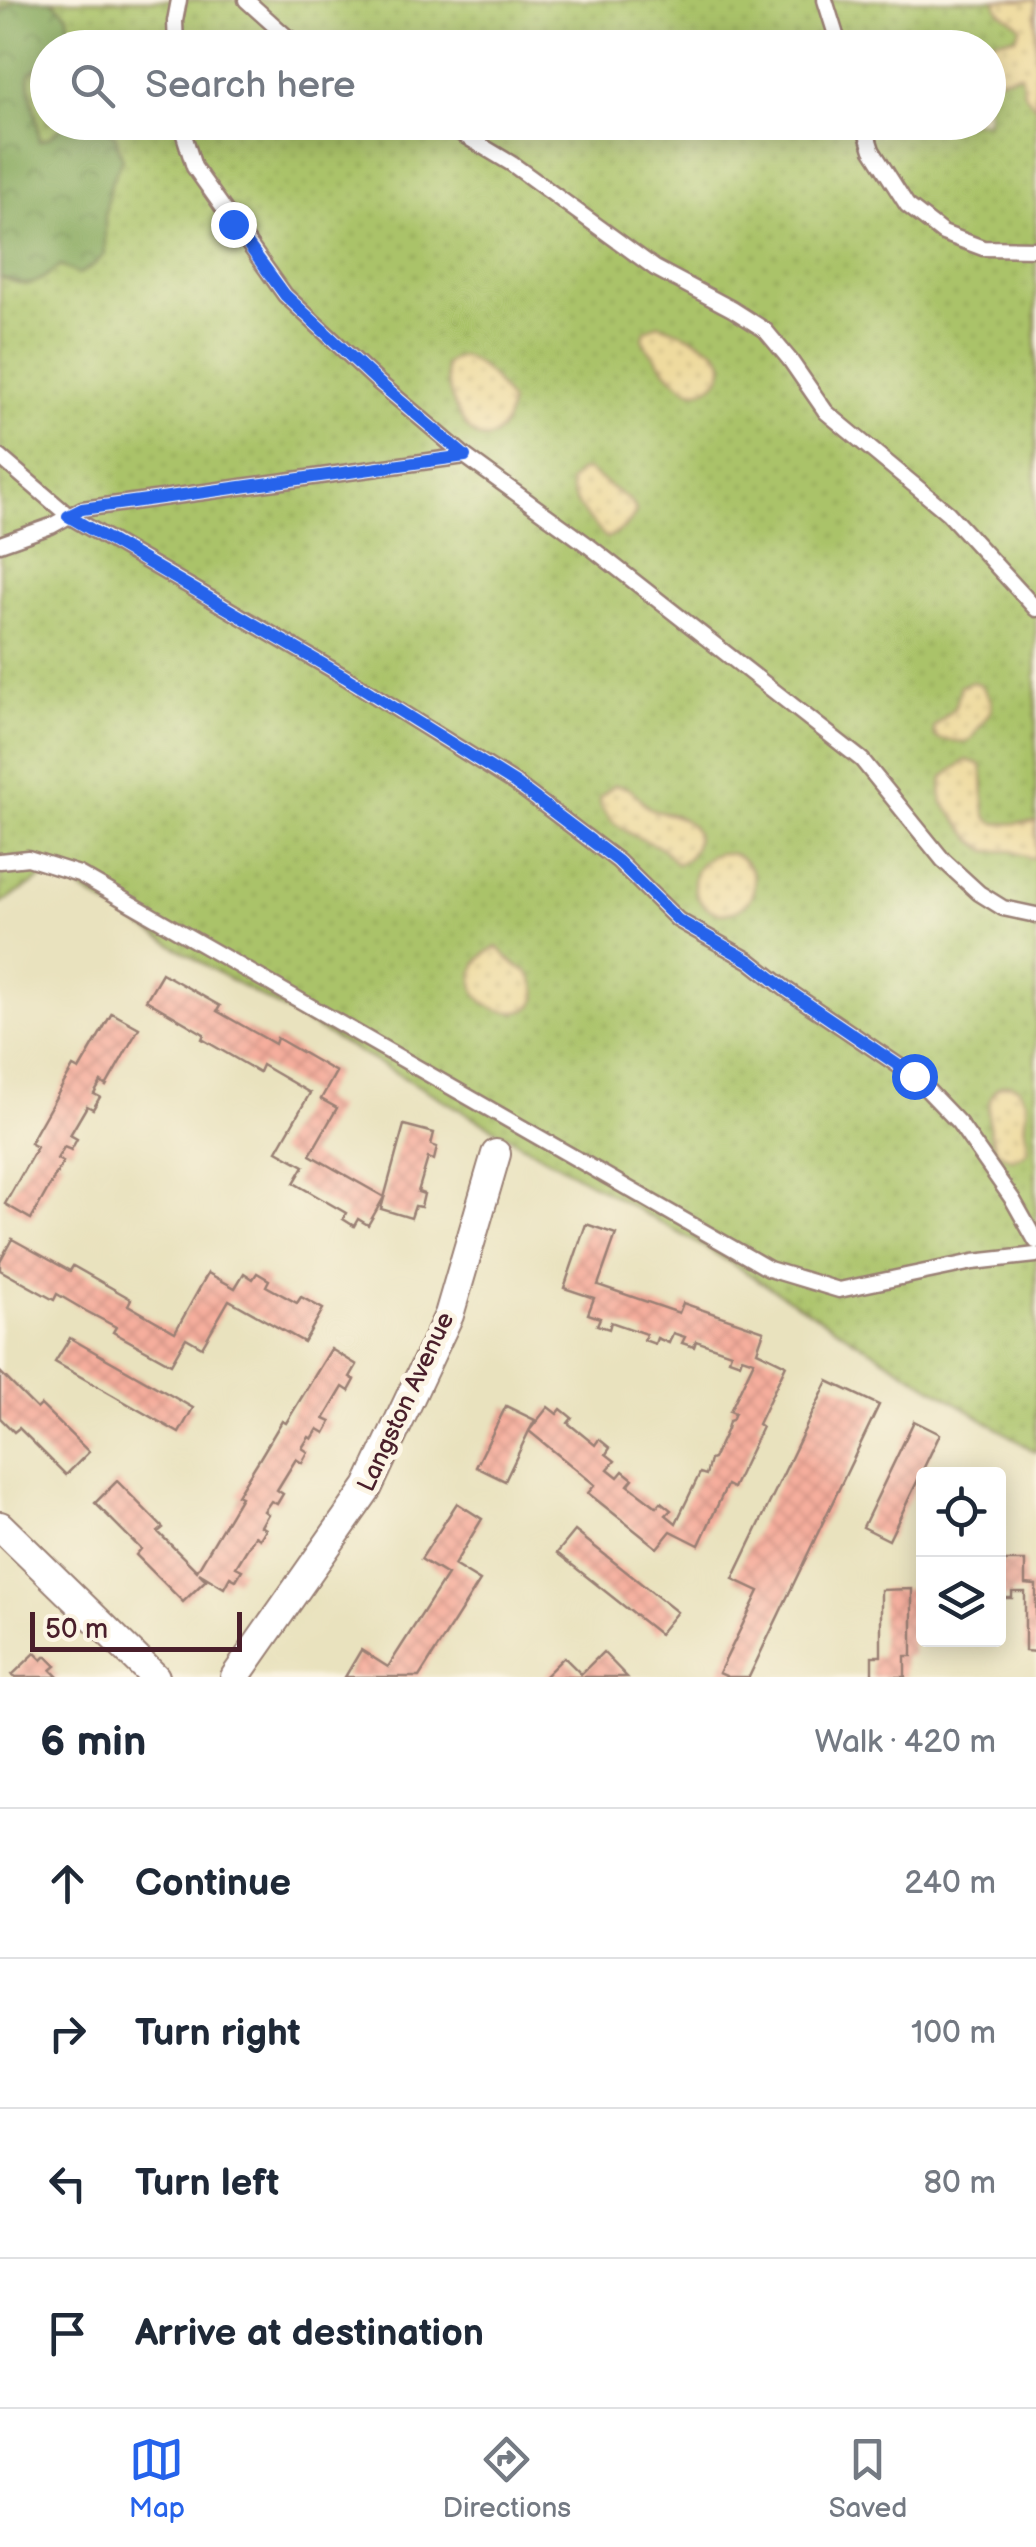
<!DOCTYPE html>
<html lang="en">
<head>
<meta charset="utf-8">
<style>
  :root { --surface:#fff; --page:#f2f2f3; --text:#1f2937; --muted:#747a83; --line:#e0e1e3; --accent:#2563eb }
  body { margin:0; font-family:"Balsamiq Sans",sans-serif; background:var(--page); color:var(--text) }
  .controls { position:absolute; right:30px; bottom:30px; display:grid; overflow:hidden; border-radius:10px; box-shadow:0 5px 25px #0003 }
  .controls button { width:90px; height:90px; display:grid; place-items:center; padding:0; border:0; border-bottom:2px solid var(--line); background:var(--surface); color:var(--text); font:50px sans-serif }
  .scale { position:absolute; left:30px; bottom:25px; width:212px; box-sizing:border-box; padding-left:10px; border:5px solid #4a1f2b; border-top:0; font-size:28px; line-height:35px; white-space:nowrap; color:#4a1f2b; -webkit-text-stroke:8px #fcf5e5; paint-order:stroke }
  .stop { position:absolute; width:30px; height:30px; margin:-22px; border:8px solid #2563eb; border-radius:50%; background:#fff }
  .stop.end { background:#2563eb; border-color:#fff; box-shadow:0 2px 10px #0008 }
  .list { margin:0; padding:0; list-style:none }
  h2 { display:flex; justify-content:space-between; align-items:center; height:130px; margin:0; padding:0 40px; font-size:42px }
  h2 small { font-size:32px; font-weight:400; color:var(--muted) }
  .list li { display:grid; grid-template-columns:65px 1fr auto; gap:30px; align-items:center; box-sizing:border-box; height:150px; padding:0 40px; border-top:2px solid var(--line) }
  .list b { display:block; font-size:38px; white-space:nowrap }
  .list em { font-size:32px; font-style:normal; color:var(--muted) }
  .icon { flex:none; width:55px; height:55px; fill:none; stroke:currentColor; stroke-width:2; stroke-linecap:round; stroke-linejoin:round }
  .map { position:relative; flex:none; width:1036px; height:1677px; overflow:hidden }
  .search { position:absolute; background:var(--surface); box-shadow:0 5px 25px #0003; left:30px; right:30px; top:30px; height:110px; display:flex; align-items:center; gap:25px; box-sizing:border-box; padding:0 35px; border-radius:55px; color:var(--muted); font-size:38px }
  .sheet { height:730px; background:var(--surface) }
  nav { display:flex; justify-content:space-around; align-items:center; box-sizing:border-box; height:140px; border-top:2px solid var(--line); background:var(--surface); font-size:28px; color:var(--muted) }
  nav a { display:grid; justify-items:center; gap:5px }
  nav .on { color:var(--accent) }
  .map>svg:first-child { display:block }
  .grass { fill:url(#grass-dots); stroke:#7a714a; stroke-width:2.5; fill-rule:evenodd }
  .forest { fill:url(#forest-crowns); stroke:#686444; stroke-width:2.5 }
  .sand { fill:url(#sand-dots); stroke:#9c7c64; stroke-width:2.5 }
  .building { fill:url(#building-cross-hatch) }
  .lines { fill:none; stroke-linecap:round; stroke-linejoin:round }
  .service-casing { stroke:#9a8074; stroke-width:19 }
  .minor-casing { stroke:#9a8074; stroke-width:32 }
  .service { stroke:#fff; stroke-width:14 }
  .minor { stroke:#fff; stroke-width:28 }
  .route { stroke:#2563eb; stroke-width:12 }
  .labels { text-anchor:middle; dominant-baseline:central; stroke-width:10; stroke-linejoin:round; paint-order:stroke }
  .street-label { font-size:25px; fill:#4a1f2b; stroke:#fcf5e5 }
</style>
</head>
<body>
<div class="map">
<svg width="1036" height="1677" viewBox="0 0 1036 1677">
  <defs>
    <pattern id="grass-dots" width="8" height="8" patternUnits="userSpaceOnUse" patternTransform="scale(2.5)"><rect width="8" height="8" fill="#aac369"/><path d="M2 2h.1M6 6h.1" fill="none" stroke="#94a75b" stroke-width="1.8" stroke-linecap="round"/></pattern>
    <pattern id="forest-crowns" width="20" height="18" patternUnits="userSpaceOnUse" patternTransform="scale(2.5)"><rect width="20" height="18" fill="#87a95d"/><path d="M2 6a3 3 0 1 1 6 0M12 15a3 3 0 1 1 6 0" fill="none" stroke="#70894d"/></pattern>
    <pattern id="sand-dots" width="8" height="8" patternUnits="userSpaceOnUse" patternTransform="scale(2.5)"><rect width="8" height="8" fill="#eeda9e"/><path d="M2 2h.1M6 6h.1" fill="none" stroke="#cebb88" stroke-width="1.8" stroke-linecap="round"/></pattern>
    <pattern id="building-cross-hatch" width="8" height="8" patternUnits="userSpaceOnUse" patternTransform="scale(2.5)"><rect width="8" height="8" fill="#f6ae9d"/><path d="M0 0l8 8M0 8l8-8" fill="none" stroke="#d49587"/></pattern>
  </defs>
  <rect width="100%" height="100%" fill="#fcf5e5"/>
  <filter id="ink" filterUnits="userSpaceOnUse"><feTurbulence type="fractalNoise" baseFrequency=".01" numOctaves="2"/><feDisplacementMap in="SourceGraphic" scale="20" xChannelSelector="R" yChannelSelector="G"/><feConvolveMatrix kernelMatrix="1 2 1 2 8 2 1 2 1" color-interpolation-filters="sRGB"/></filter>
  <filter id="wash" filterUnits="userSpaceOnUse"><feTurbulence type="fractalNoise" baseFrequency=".0048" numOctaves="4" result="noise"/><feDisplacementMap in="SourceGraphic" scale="40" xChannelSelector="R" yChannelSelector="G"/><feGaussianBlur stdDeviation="2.25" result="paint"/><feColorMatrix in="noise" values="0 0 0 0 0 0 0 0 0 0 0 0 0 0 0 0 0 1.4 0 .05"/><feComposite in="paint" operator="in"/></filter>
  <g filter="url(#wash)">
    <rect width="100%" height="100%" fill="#e9e2be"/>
    <path class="grass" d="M0,0H1036V1452L711,1251L215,971L52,872L0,904ZM48,48H988V122H48Z"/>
    <path class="forest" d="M16,0H52L68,15L71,43L68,47L48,48L47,61L30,73C27,97 40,117 39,141L50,137L66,123H101L116,137L122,159L110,185L105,216V254L94,265L79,274L60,266C33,286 32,289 0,277V12Z"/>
    <g class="sand">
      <path d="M995,0H1036V107L1024,93L1021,74L998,79L989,76L988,48L985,47L994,40L1016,37L1021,27C1012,16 998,17 995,0Z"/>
      <path d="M658,324C672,328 714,345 721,357C730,375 708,395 690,390C675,385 656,357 645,345L643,338L645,331Z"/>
      <path d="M462,356C485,366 497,381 510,403C509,413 506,425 498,432C471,461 442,386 446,364L453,359Z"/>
      <path d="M587,470L630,501L636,510C631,525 620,533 606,538C592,522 571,504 570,482L580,471Z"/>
      <polygon points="972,682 980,684 991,700 991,710 988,715 971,739 965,742 938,739 934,734 934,727 955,707 961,686"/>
      <path d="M966,760L980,764C989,783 976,819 995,823C1007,826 1023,821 1036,822V857L1030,858L1012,851H988L974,841L943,803L941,792L943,777Z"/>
      <path d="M614,785C641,788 636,802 654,811C655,811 669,814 670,814C687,819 703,830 694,848C690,857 686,861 677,864L662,848L632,835L613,822L601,808L600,797Z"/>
      <circle cx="724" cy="883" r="30"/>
      <path d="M497,947C504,952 507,959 514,964C517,967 525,969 528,972C531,975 533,982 535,986C548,1026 468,1018 473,976C474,962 484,953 497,947Z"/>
      <path d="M1010,1084L1018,1087L1027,1103C1027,1112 1023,1122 1025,1130C1028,1146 1034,1151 1014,1159C1008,1157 1004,1157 999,1152C988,1142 984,1102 995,1090C1000,1085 1003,1085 1010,1084Z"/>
    </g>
    <g id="blocks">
      <g class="building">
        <polygon points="162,973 220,1006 217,1011 245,1027 275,1044 277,1038 336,1072 321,1099 337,1108 310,1155 384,1197 368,1225 358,1219 354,1226 343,1219 346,1213 294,1183 304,1166 277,1151 310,1093 262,1065 259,1072 202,1039 204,1034 146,1000"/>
        <polygon points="112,1013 139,1028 106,1086 101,1082 94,1094 100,1097 93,1109 87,1106 70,1135 77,1139 71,1150 64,1147 57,1159 63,1162 31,1219 5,1204 37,1147 30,1143 73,1067 79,1070"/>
        <polygon points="404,1125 434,1133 431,1145 437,1147 434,1160 428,1158 418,1192 424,1194 421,1207 415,1206 411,1218 381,1209"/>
        <polygon points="586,1224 616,1234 598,1285 679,1313 683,1303 764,1331 757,1351 786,1365 758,1424 762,1427 733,1488 727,1485 699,1545 671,1531 657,1548 588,1493 595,1485 529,1431 505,1481 476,1467 506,1406 535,1420 529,1431 548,1407 557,1414 561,1409 572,1418 568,1423 595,1445 599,1439 610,1448 606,1454 615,1461 608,1469 618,1477 623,1471 633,1479 628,1485 657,1507 661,1502 671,1510 666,1515 676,1523 700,1473 706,1475 710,1460 713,1459 727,1429 729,1421 732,1420 735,1413 730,1411 754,1361 742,1357 740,1363 729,1359 731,1353 696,1341 694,1347 682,1343 685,1337 673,1333 669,1343 657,1338 655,1344 644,1340 646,1334 611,1322 609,1329 597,1325 600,1318 588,1314 594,1298 564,1288"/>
        <polygon points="12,1239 70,1271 73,1266 131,1299 128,1305 175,1332 208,1273 235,1288 244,1273 253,1279 257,1273 269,1280 266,1286 297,1303 301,1297 323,1309 304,1342 229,1300 202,1347 186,1338 171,1364 113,1332 116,1327 86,1311 57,1294 54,1300 0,1270 0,1261"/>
        <polygon points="70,1338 193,1408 179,1433 55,1362"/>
        <polygon points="331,1349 357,1365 350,1377 355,1380 349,1391 343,1387 324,1419 331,1422 325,1433 318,1429 312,1439 309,1437 302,1448 308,1452 302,1463 296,1459 277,1490 283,1494 277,1504 271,1501 264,1511 268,1514 261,1526 266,1529 260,1539 255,1536 236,1567 242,1570 236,1580 230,1577 224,1588 199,1573 206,1580 183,1602 136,1555 141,1549 95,1503 117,1481 163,1528 158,1532 197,1571 241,1497 237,1495 260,1458 282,1421 286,1423"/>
        <polygon points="0,1372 37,1409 41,1405 89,1452 66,1475 19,1428 14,1432 0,1418"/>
        <polygon points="828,1381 879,1405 749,1677 728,1677 719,1673 759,1591 733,1579"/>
        <polygon points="914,1421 940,1434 889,1540 863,1527"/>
        <polygon points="457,1503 482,1519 454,1565 480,1581 426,1666 419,1677 345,1677 361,1650 388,1667 447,1575 421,1559"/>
        <polygon points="575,1531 677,1612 659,1634 557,1553"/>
        <polygon points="999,1561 1025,1561 1025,1584 1036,1585 1036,1652 1025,1651 1025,1592 1012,1592 1012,1598 1000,1598"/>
        <polygon points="912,1589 912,1656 905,1656 905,1677 872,1677 872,1656 881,1656 881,1590"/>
        <polygon points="603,1652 627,1677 544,1677 564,1657 581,1674"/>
        <polygon points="35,1653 42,1660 46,1656 56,1666 51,1670 58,1677 15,1677 12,1675"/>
      </g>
    </g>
  </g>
  <g filter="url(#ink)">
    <use href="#blocks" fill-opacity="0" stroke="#9a8074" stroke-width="2.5"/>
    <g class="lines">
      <defs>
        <g id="service">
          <polyline points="246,0 287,37 306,48"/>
          <polyline points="825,0 840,48"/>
          <polyline points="176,48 175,21 179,0"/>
          <polyline points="180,122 194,167 285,295 377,381 465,456"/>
          <polyline points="442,122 512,164 655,268 732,309 765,330 790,360 826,412 948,513 1036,609"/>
          <polyline points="863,122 872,150 907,205 943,233 983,248 1036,249"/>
          <polyline points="0,457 69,516 345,677 515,783 618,861 678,920 750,961 787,990 914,1076 959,1123 1013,1200 1036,1241"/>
          <polyline points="0,544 51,526 82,509 465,456 589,546 862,760 943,860 979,893 1003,908 1036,915"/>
          <polyline points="0,861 28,858 79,874 769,1269 839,1290 973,1262 1036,1255"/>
        </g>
        <g id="minor">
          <polyline points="0,1526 155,1677"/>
          <polyline points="235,1677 368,1487 449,1315 496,1154"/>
        </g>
      </defs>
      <use href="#service" class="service-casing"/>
      <use href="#minor" class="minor-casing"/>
      <use href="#service" class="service"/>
      <use href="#minor" class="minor"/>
    </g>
  </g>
  <g class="lines" filter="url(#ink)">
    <polyline class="route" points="233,224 285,295 377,381 465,456 82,509 68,516 345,677 515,783 618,861 678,920 750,961 787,990 914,1076"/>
  </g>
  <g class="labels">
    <g class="street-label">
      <text transform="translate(406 1402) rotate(-65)">Langston Avenue</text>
    </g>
  </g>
</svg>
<div class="controls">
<button><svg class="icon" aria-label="locate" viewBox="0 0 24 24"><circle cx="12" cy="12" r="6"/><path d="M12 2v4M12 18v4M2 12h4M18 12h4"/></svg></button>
<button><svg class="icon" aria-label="layers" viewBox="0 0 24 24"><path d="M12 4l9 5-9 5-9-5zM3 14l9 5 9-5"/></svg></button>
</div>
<div class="scale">50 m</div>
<div class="stop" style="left:914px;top:1076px"></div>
<div class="stop end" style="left:233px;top:224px"></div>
<div class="search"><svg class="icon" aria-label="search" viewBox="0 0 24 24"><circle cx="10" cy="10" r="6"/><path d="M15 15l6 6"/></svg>Search here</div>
</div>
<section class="sheet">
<h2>6 min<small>Walk · 420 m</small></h2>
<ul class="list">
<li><svg class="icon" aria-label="ahead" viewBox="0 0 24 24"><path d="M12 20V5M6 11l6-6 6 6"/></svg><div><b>Continue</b></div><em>240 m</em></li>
<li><svg class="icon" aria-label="right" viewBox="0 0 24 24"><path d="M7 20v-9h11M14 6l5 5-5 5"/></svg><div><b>Turn right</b></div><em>100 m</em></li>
<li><svg class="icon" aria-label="left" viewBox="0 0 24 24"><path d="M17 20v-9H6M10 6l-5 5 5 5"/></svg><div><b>Turn left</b></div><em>80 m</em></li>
<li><svg class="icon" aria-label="arrive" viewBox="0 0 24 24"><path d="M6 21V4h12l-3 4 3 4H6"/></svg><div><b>Arrive at destination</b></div></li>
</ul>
</section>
<nav>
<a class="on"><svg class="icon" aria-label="map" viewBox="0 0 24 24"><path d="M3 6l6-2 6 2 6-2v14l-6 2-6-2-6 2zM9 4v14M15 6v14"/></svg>Map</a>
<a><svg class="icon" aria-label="directions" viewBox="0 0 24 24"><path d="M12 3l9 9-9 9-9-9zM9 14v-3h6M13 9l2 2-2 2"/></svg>Directions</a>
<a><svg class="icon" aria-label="saved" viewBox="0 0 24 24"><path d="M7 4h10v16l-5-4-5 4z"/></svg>Saved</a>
</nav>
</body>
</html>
